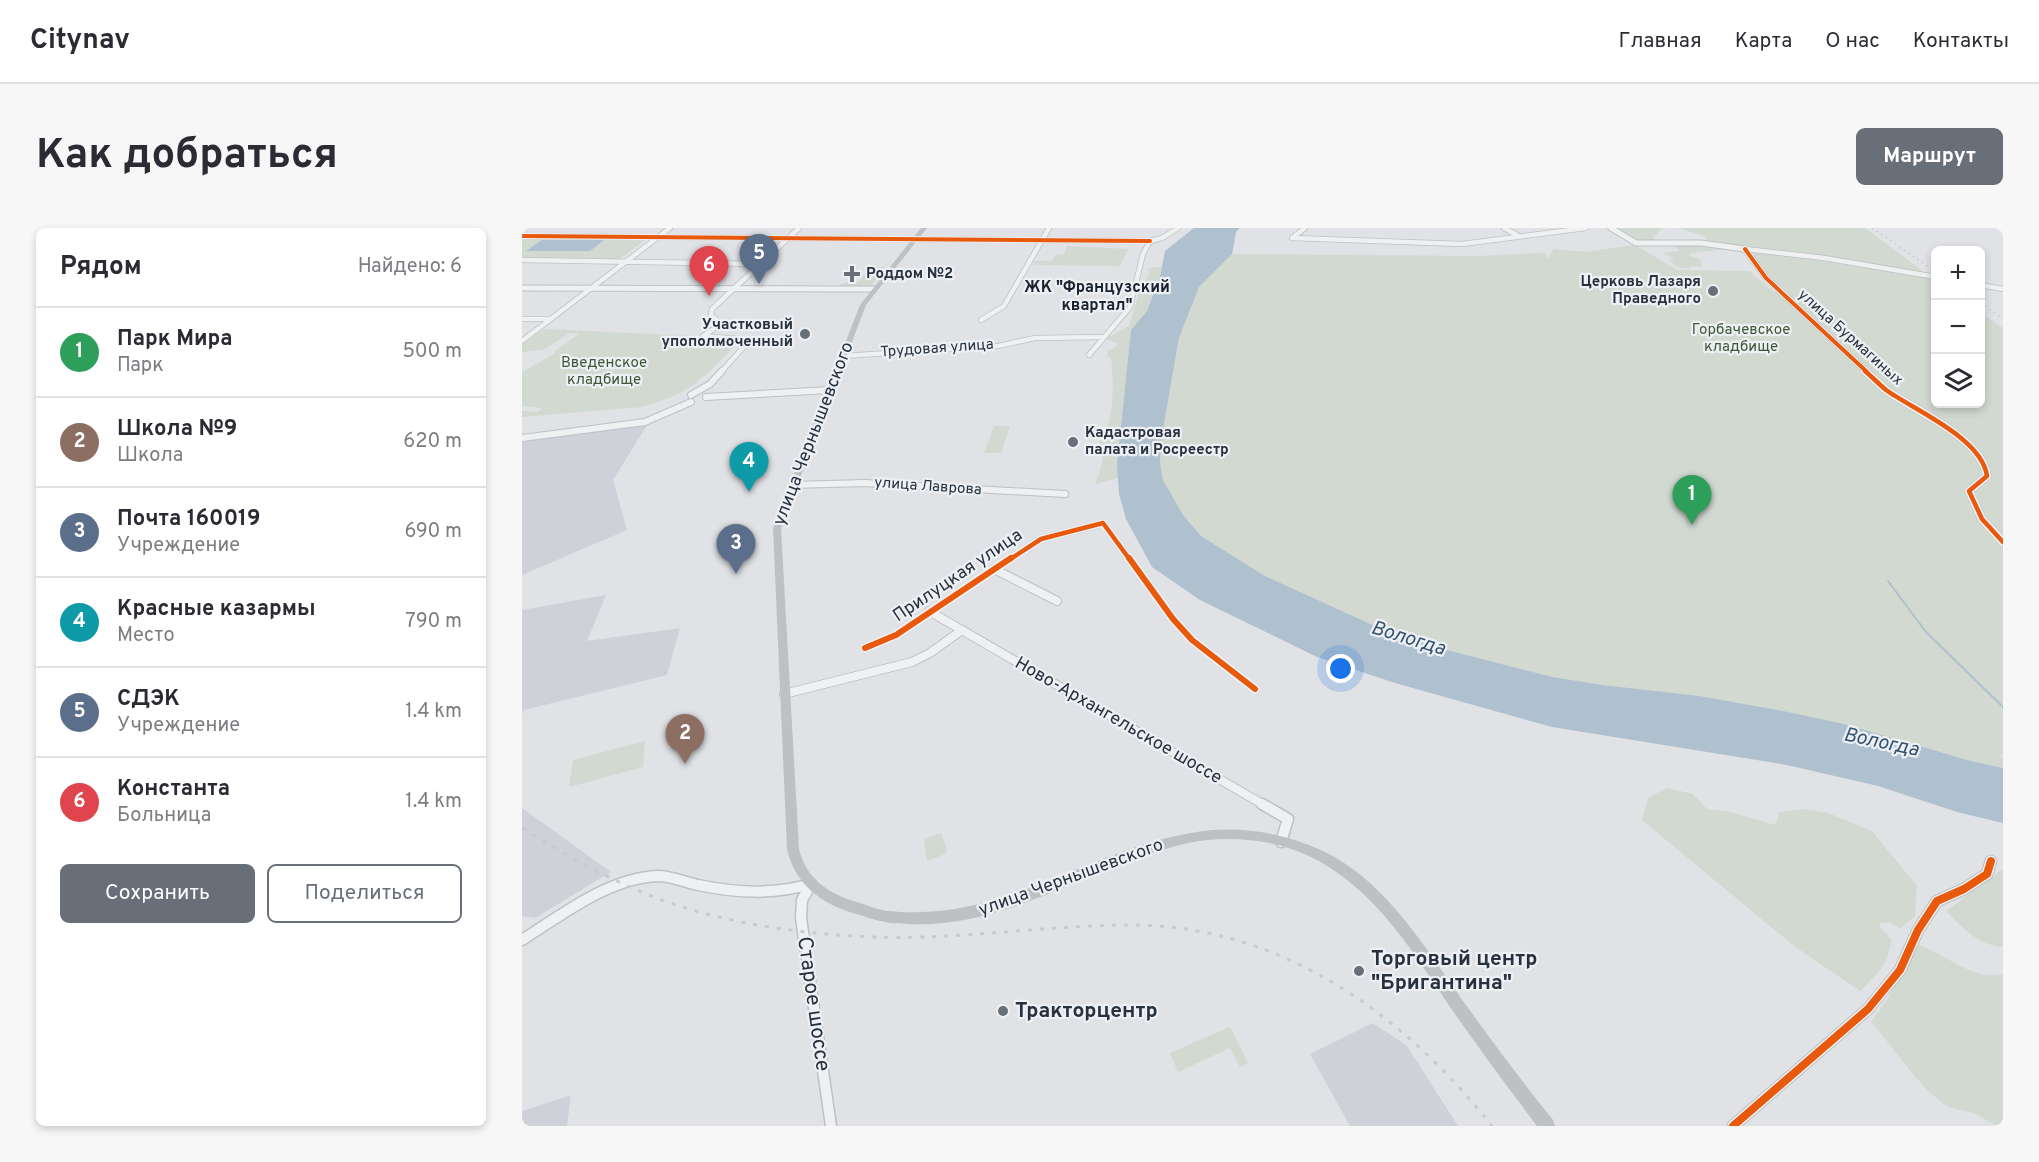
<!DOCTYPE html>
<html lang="ru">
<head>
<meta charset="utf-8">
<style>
  :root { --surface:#fff; --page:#f7f7f7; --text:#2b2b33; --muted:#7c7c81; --line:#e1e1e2; --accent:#686f78 }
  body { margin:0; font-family:Overpass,sans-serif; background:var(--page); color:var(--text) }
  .controls { position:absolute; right:18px; top:18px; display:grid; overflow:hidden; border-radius:9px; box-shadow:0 3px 9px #0003 }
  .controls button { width:54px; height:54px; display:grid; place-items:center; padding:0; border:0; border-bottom:2px solid var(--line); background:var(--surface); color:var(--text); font:30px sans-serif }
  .you { position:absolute; left:819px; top:441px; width:21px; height:21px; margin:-15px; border:4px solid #fff; border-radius:50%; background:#1a73e8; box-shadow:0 0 0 9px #1a73e833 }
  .badge { display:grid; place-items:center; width:39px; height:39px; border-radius:50%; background:var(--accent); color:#fff; font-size:20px; font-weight:700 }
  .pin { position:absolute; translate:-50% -50px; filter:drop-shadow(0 2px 3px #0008) }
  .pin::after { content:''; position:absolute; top:32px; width:21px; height:18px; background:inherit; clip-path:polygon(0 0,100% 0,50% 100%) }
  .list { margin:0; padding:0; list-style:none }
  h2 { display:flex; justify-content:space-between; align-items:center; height:78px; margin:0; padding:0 24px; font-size:26px }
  h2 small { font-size:20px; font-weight:400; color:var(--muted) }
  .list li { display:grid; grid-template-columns:39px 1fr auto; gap:18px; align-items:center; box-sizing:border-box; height:90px; padding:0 24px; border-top:2px solid var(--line) }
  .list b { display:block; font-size:22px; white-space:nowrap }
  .list p { margin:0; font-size:20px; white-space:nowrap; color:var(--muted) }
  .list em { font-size:20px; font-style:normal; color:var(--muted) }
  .actions { display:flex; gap:12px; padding:18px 24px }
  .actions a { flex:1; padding:14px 0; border:2px solid var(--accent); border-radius:9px; text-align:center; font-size:21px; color:var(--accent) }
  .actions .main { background:var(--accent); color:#fff }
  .icon { flex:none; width:33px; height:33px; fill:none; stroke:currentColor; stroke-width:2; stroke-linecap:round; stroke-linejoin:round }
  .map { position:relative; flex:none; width:1481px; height:898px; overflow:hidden; border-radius:9px }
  header { display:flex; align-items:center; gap:36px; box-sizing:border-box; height:84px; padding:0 30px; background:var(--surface); border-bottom:2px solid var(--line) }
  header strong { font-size:28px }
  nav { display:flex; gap:33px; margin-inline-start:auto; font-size:21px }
  .intro { display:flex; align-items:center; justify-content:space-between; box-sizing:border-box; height:144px; padding:0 36px }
  h1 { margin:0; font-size:42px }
  .button { padding:15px 27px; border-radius:9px; background:var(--accent); color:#fff; font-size:21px; font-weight:700 }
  main { display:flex; gap:36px; padding:0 36px }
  aside { flex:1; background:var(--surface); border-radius:9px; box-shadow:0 3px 9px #0003 }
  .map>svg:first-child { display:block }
  .built { fill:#ced2d8 }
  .green { fill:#d1d9d0 }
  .water { fill:#afc0cf }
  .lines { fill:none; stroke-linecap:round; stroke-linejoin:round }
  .stream { stroke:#afc0cf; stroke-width:2 }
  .minor-far3-casing { stroke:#bec0c3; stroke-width:6 }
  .minor-far2-casing { stroke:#bec0c3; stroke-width:8 }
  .minor-far1-casing { stroke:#bec0c3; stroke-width:10 }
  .minor-casing { stroke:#bec0c3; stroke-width:13 }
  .tertiary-far1-casing { stroke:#bec0c3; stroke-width:7 }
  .tertiary-casing { stroke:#bec0c3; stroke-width:9 }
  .minor-far3 { stroke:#eff0f1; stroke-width:4.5 }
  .minor-far2 { stroke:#eff0f1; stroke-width:6 }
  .minor-far1 { stroke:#eff0f1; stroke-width:8 }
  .minor { stroke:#eff0f1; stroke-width:10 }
  .tertiary-far1 { stroke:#eff0f1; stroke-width:5 }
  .tertiary { stroke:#eff0f1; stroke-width:7 }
  .secondary { fill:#bec1c4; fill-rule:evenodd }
  .rail-far1 { stroke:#c8cacd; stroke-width:1.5; stroke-dasharray:1.5 4; stroke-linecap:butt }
  .rail { stroke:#c8cacd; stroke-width:3; stroke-dasharray:4 8; stroke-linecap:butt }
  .cycleway-far3-casing { stroke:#edf1f5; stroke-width:6 }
  .cycleway-far2-casing { stroke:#edf1f5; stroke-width:8 }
  .cycleway-far1-casing { stroke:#edf1f5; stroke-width:10 }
  .cycleway-casing { stroke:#edf1f5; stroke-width:11 }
  .cycleway-far3 { stroke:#e8590c; stroke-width:4 }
  .cycleway-far2 { stroke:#e8590c; stroke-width:4.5 }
  .cycleway-far1 { stroke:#e8590c; stroke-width:6 }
  .cycleway { stroke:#e8590c; stroke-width:8 }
  .poi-dot { fill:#686f78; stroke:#edf1f5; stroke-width:2 }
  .labels { text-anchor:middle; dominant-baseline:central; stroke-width:4.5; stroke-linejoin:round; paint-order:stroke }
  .far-poi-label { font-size:15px; font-weight:bold; fill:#28313d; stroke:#edf1f5; text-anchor:start }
  .far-park-label { font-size:15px; fill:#3e5836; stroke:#edf1f5 }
  .far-street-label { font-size:15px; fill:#28313d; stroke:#edf1f5 }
  .far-neighbourhood-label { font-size:16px; font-weight:bold; fill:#1a222e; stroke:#edf1f5 }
  .street-label { font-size:18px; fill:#28313d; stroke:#edf1f5 }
  .water-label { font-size:20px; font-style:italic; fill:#34516f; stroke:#edf1f5 }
  .near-poi-label { font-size:21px; font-weight:bold; fill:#28313d; stroke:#edf1f5; text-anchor:start }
  .near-street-label { font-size:21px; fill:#28313d; stroke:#edf1f5 }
</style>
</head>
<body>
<header>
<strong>Citynav</strong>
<nav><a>Главная</a><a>Карта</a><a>О нас</a><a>Контакты</a></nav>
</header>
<div class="intro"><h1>Как добраться</h1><a class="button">Маршрут</a></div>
<main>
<aside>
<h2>Рядом<small>Найдено: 6</small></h2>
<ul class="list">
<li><span class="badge" style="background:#2e9e5b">1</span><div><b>Парк Мира</b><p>Парк</p></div><em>500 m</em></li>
<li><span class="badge" style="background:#8d6e63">2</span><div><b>Школа №9</b><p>Школа</p></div><em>620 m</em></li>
<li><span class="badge" style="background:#5c6f8a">3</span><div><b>Почта 160019</b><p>Учреждение</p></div><em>690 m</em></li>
<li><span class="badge" style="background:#0f9aa8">4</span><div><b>Красные казармы</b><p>Место</p></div><em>790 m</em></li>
<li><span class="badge" style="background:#5c6f8a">5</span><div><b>СДЭК</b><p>Учреждение</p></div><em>1.4 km</em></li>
<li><span class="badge" style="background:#e0444e">6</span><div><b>Константа</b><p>Больница</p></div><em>1.4 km</em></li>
</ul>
<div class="actions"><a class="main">Сохранить</a><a>Поделиться</a></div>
</aside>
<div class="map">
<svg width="1481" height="898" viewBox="0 0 1481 898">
  <rect width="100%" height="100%" fill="#e0e2e5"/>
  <g class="built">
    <polygon points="125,197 91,252 105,302 0,347 0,212"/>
    <polygon points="84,367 65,413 158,400 145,447 2,482 0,485 0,382"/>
    <polygon points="0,580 89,644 13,690 0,688"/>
    <polygon points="851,795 885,818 936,898 828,898 788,826"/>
    <polygon points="49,867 45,898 0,898 0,883"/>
  </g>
  <g class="green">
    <polygon points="1093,0 1141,0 1131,9 1135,14 1113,12"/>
    <polygon points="1156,0 1343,0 1403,45 1181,14 1185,10 1182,8"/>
    <polygon points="0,9 126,10 97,31 0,31"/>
    <polygon points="1113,17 1155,42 1227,43 1252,64 1260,62 1245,48 1229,22 1409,50 1414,54 1414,176 1458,176 1459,85 1481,100 1481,528 1477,527 1481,531 1481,540 1449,533 1326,497 1031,449 913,419 855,399 743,348 679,308 661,287 641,252 638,234 639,213 657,110 677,59 710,26 956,28 1020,25 1023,25 1025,31 1032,21 1064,24"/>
    <path d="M1151,17C1173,17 1204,13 1222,25L1204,21L1170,25L1166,27L1178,31L1180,39L1168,38L1169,40C1160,41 1154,39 1148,33L1152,30L1139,25L1158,23Z"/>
    <polygon points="545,18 606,21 598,38 511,37 513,33 530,33 533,27 542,26"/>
    <polygon points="349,39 363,39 348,59 315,58 325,54 336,54"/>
    <path d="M641,39L625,83L609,102L598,208L596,250L573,256C579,242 584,229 577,214C593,201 592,151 589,131L585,128L586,123L594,119L596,115L583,111L607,98L618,61L627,46L626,40Z"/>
    <path d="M23,101L173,108L175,111L216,115C181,150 169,166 119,179L0,189V183L15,184L21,180L0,178V144L32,126L34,122L57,106L47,105L23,121L0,124V117Z"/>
    <polygon points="472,198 488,198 479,225 462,225"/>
    <polygon points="123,513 121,539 47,559 51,532"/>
    <path d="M1145,560L1171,566L1185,581L1204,583L1253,597L1258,584L1281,581L1306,585L1350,603L1395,658L1393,688L1378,701L1368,694L1358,695L1357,698L1369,711C1369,734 1353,748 1338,763L1272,718L1120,592L1126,570Z"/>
    <polygon points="419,605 425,622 423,626 405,633 402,611"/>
    <path d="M1481,641V719C1456,717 1441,700 1424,683Z"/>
    <path d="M1394,716C1422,724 1450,754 1481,746V898C1471,898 1461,889 1451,885C1443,882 1432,882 1424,877C1396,859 1372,819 1349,794L1365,772Z"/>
    <polygon points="708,799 726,835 718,839 708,820 656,844 648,825"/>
  </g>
  <g class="water">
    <polygon points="672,0 718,0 714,4 710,26 677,59 657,110 639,213 638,234 641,252 661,287 679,308 743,348 855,399 913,419 1031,449 1080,457 1177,468 1266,484 1326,497 1449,533 1481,540 1481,595 1435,584 1356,558 1265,537 1030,499 873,455 795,429 678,372 630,339 604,291 597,266 595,237 609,102 625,83 639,45 643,23"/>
    <polygon points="20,12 82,12 68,23 4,23"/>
  </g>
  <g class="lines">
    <polyline class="stream" points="1366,353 1404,404 1481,479"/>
    <defs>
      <g id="minor-far3">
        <polyline points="982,0 995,7"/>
        <polyline points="0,8 628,13"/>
        <polyline points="770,10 940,16 1064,0"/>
        <polyline points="770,10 783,0"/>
        <polyline points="1223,21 1302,30 1414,49"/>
        <polyline points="0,32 239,36"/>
        <polyline points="1458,57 1481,61"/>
        <polyline points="0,91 28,91"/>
        <polyline points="459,92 482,78 527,0"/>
        <polyline points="0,113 148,0"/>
        <polyline points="567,127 608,79 621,26 628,13 640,10 656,0"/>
        <polyline points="321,128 476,118 513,110 580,109"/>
        <polyline points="199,144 228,112 181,108 199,96 189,87 190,81 277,0"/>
      </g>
      <g id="minor-far2">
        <polyline points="169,167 188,156 200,143"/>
        <polyline points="184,169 308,162"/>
        <polyline points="0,210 123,194 169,174"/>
        <polyline points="270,257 342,255 543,266"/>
        <polyline points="487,332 519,311 581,295 608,332"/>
      </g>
      <g id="minor-far1">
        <polyline points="607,330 651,391 670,412 733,461"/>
        <polyline points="472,341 535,373"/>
        <polyline points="407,383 742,577"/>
        <polyline points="343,420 374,407 489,330"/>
        <polyline points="262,466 390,434 408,425 440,402"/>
      </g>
      <g id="minor">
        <polyline points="740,576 766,591 759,614"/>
        <polyline points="289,656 280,672 279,690 309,898"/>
        <path d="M0,712C40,687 86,650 136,648C149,648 163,654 176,657C215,665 250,667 289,656"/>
        <polyline points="1211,898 1346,781 1378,742 1396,702 1415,673 1442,661 1465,646 1469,633"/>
      </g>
      <g id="tertiary-far1">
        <polyline points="1089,0 1114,15 1179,15 1223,21 1244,50 1345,144"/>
        <polyline points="0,60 352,61"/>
      </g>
      <path id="tertiary" d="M1343,143C1350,149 1357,156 1364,162C1392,182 1460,210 1465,248L1447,263L1460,291L1481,314"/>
    </defs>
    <use href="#minor-far3" class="minor-far3-casing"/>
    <use href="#minor-far2" class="minor-far2-casing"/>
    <use href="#minor-far1" class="minor-far1-casing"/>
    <use href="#minor" class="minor-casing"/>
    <use href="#tertiary-far1" class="tertiary-far1-casing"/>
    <use href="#tertiary" class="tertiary-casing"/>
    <use href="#minor-far3" class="minor-far3"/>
    <use href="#minor-far2" class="minor-far2"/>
    <use href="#minor-far1" class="minor-far1"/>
    <use href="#minor" class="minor"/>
    <use href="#tertiary-far1" class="tertiary-far1"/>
    <use href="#tertiary" class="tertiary"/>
    <path class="secondary" d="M399,0H405L344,77L259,300L277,621C284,651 307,666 335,674C345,677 356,682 366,683C481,695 562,623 669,605C710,597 753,603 792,619C863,648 904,722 947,781C974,819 1002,856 1031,892L1033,898H1015C988,862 961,826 935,789C894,729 854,659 785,627C750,611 704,607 666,615C571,636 486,701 386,696C378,695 370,696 363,694C352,692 342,688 331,685C298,675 273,656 265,621L251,300L338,77Z"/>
    <g class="rail-far1">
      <polyline points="1350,0 1414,44"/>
      <polyline points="1458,75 1481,91"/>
    </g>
    <path class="rail" d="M0,600C44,627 89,653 137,671C205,696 279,706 351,709C438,712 524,697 611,697C760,698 881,786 970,898"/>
    <defs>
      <g id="cycleway-far3">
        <polyline points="0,8 628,13"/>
        <polyline points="1223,21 1244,50 1345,144"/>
      </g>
      <g id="cycleway-far2">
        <path d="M1343,143C1350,149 1357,156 1364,162C1392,182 1460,210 1465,248L1447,263L1460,291L1481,314"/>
        <polyline points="487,332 519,311 581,295 608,332"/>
      </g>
      <g id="cycleway-far1">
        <polyline points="607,330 651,391 670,412 733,461"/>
        <polyline points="343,420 374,407 489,330"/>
      </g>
      <polyline id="cycleway" points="1211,898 1346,781 1378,742 1396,702 1415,673 1442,661 1465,646 1469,633"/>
    </defs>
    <use href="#cycleway-far3" class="cycleway-far3-casing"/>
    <use href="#cycleway-far2" class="cycleway-far2-casing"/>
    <use href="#cycleway-far1" class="cycleway-far1-casing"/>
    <use href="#cycleway" class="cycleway-casing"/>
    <use href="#cycleway-far3" class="cycleway-far3"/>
    <use href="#cycleway-far2" class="cycleway-far2"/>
    <use href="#cycleway-far1" class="cycleway-far1"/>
    <use href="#cycleway" class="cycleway"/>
  </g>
  <g class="poi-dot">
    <path d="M327 37h6v6h6v6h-6v6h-6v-6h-6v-6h6z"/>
    <circle cx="1191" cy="63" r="6"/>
    <circle cx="283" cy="106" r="6"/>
    <circle cx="551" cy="214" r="6"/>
    <circle cx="837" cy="743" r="6"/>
    <circle cx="481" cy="783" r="6"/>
  </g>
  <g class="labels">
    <g class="far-poi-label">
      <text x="344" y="46">Роддом №2</text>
      <text x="1179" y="54" text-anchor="end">Церковь Лазаря<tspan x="1179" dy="17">Праведного</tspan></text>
      <text x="271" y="97" text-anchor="end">Участковый<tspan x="271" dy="17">упополмоченный</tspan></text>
      <text x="563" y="205">Кадастровая<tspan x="563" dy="17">палата и Росреестр</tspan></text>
    </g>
    <g class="far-park-label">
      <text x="1219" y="102">Горбачевское<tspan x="1219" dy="17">кладбище</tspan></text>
      <text x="82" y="135">Введенское<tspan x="82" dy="17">кладбище</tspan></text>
    </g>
    <g class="far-street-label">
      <text transform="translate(1328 110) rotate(42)">улица Бурмагиных</text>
      <text transform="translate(415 121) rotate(-4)">Трудовая улица</text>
      <text transform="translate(406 259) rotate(4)">улица Лаврова</text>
    </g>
    <g class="far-neighbourhood-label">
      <text x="575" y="60">ЖК "Французский<tspan x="575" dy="18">квартал"</tspan></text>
    </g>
    <g class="street-label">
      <text transform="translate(292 206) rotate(-69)">улица Чернышевского</text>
      <text transform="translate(436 348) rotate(-34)">Прилуцкая улица</text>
      <text transform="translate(596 493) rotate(30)">Ново-Архангельское шоссе</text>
      <text transform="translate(549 650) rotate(-20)">улица Чернышевского</text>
    </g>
    <g class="water-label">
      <text transform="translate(886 411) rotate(17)">Вологда</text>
      <text transform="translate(1359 515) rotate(12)">Вологда</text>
    </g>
    <g class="near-poi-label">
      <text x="849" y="731">Торговый центр<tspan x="849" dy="24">"Бригантина"</tspan></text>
      <text x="493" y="783">Тракторцентр</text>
    </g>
    <g class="near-street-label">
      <text transform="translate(291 776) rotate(82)">Старое шоссе</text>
    </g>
  </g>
</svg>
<div class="controls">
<button>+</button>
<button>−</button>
<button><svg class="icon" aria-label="layers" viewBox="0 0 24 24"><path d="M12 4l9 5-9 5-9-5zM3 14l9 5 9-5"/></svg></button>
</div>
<div class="you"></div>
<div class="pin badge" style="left:1170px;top:297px;background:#2e9e5b">1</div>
<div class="pin badge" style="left:163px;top:536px;background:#8d6e63">2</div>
<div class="pin badge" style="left:214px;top:346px;background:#5c6f8a">3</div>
<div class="pin badge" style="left:227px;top:264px;background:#0f9aa8">4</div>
<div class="pin badge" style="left:237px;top:56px;background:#5c6f8a">5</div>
<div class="pin badge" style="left:187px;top:68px;background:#e0444e">6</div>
</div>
</main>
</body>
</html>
